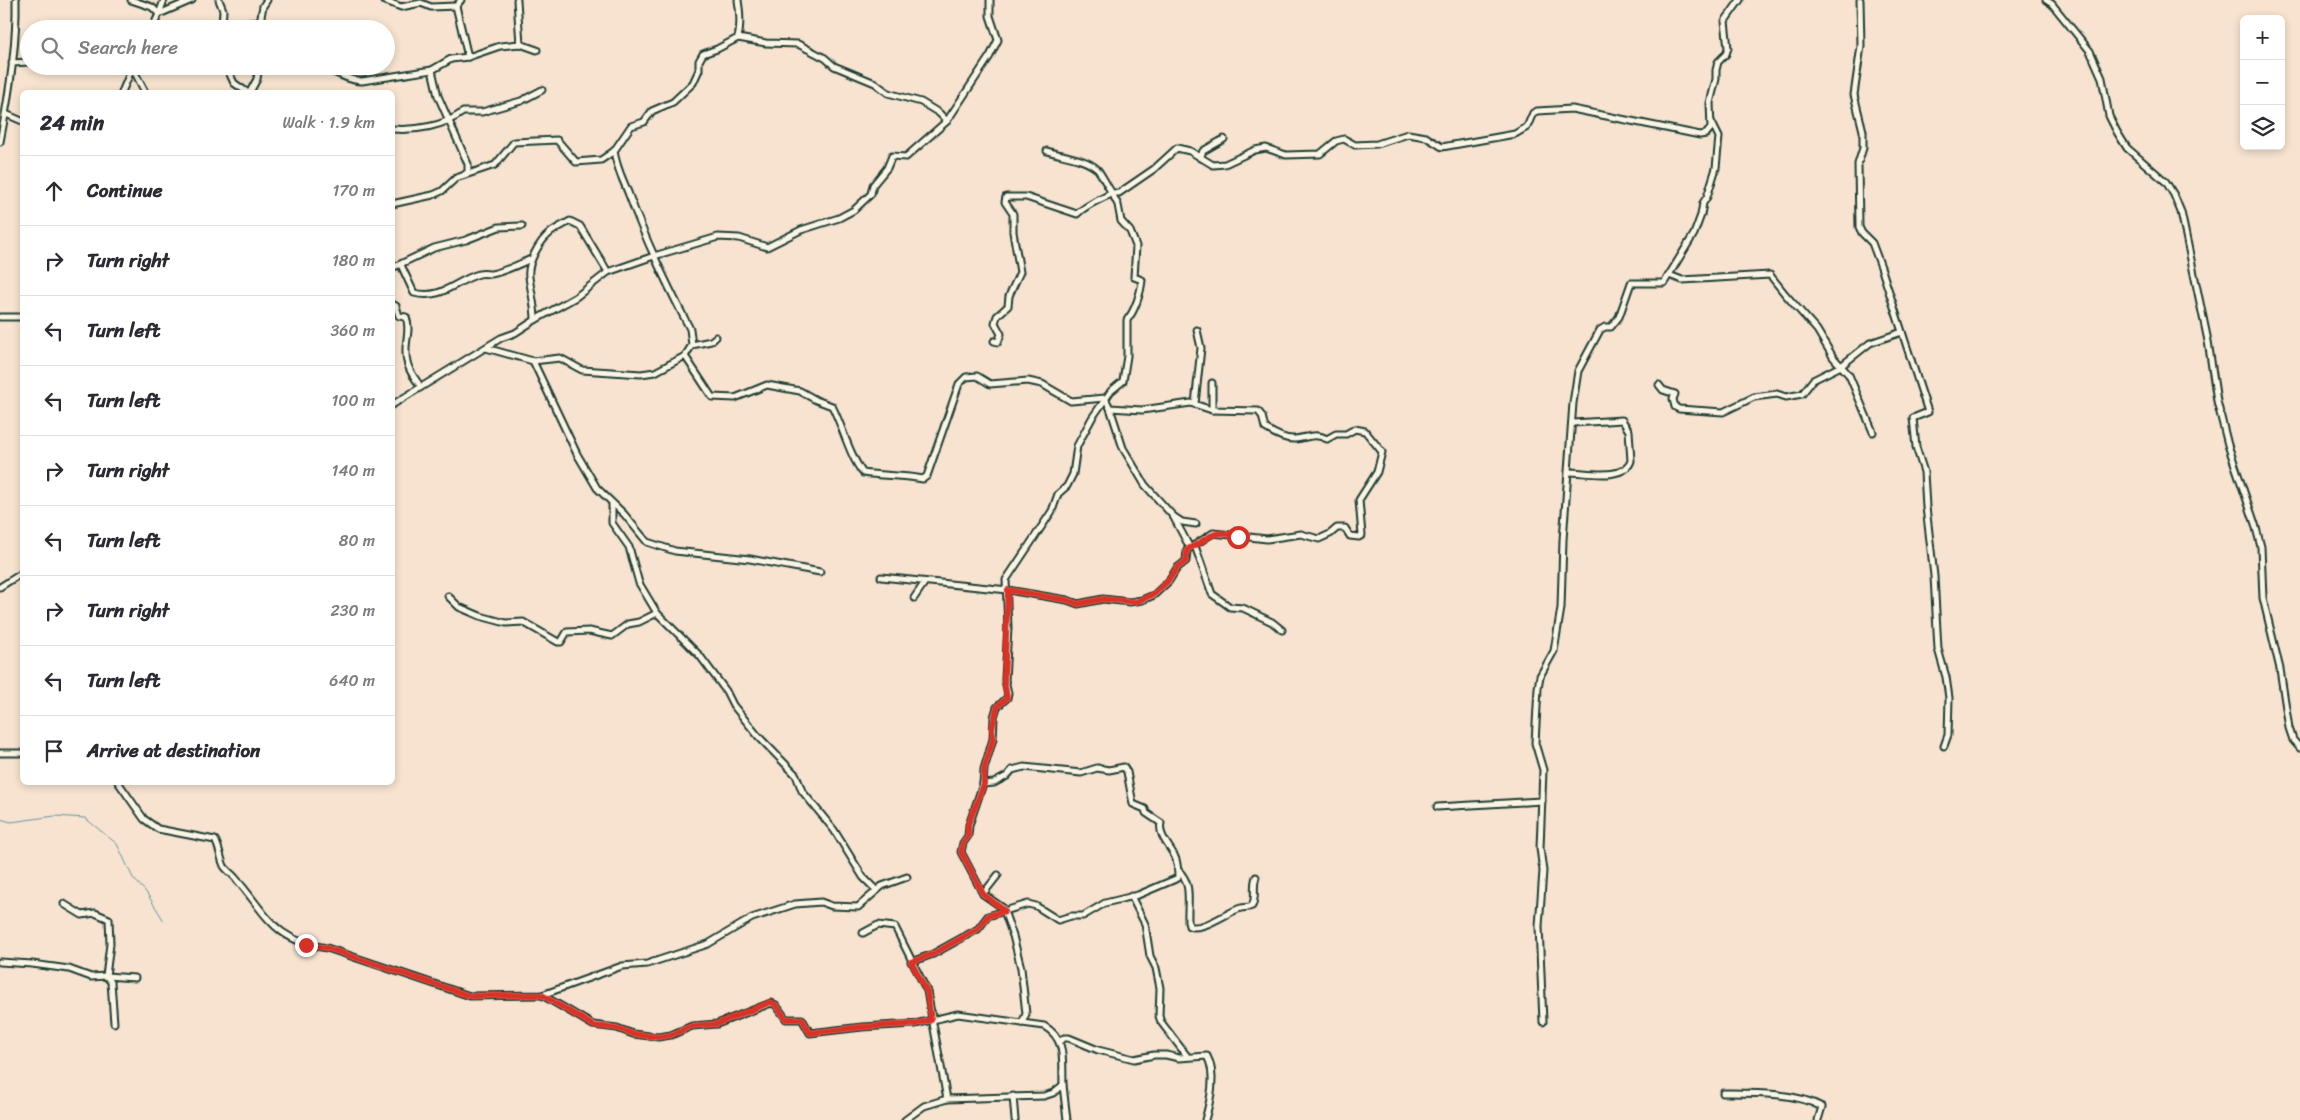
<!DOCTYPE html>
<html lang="en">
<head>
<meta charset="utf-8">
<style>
  :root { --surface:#fff; --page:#f7f7f7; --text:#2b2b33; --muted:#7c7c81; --line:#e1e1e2 }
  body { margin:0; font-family:Sriracha,sans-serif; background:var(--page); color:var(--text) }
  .controls { position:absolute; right:15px; top:15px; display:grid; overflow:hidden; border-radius:8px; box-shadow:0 2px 8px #0003 }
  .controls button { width:45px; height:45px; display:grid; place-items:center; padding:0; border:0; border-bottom:1px solid var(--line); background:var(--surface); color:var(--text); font:25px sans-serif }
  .stop { position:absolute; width:15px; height:15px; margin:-11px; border:4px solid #d93025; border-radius:50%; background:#fff }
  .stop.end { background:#d93025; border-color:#fff; box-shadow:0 1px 5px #0008 }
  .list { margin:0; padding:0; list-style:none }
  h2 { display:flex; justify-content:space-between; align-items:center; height:65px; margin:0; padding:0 20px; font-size:21px }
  h2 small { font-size:16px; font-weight:400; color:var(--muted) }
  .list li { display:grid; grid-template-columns:32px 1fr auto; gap:15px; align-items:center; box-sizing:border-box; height:70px; padding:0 20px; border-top:1px solid var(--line) }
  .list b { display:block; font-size:19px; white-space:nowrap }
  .list em { font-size:16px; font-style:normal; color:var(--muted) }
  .icon { flex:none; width:28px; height:28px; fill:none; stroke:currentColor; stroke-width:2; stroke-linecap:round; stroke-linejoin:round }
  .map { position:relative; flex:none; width:2300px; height:1120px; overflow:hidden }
  .search { position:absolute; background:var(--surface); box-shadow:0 2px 8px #0003; left:20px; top:20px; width:375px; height:55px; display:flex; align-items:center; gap:12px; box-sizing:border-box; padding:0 18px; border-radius:28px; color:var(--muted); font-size:19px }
  .panel { position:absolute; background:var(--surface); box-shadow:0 2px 8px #0003; left:20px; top:90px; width:375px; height:695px; border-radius:8px }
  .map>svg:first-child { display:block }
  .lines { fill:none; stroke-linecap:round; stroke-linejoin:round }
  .stream { stroke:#6396a6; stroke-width:1 }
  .minor-casing { stroke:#1f3d34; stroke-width:9 }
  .minor { stroke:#fcf5e5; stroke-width:5 }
  .route { stroke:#d93025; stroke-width:6 }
</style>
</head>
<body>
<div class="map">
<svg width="2300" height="1120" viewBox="0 0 2300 1120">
  <rect width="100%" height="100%" fill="#f7e3cf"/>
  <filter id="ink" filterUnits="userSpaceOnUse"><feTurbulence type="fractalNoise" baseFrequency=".02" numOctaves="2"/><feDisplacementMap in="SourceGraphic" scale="10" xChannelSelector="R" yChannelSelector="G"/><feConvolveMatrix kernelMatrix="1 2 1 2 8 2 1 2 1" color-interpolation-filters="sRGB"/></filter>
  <g filter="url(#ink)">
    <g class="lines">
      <polyline class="stream" points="0,819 11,822 55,816 85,818 117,844 133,878 146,892 164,921"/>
      <defs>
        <g id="minor">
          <polyline points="131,0 152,7 159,14 164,0"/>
          <polyline points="219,0 223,10 222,29"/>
          <polyline points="383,0 401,7 421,3 431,7 456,6"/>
          <polyline points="461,0 456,6 468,57"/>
          <polyline points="517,0 520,44"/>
          <polyline points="1860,0 1861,46 1854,95 1863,131 1863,148 1858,164 1859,227 1862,233 1872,243 1881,267 1928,412 1913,418 1916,447 1924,472 1926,507 1934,576 1938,649 1946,677 1949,698 1948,735 1944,746"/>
          <polyline points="2046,0 2052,4 2090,51 2102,78 2109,116 2117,132 2127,148 2166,182 2174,195 2181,212 2208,341 2217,401 2228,445 2255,524 2261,547 2263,598 2280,669 2289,728 2293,740 2300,748"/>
          <polyline points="260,22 264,29"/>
          <polyline points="152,29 159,14 192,0"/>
          <polyline points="237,29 247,23 260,22 263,6 267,0"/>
          <polyline points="738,38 766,43 798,44 825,58 834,66 875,83 888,93 921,102 939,113 947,121"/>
          <polyline points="12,63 29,62"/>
          <polyline points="122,66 142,66"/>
          <polyline points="226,66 234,83 247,92"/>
          <path d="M301,66C310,69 320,68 328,70C340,74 349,81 362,81L432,70L451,59L468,57L500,46L520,44L537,50"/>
          <polyline points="132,67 145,92"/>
          <polyline points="432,70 438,96 468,164 468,172 464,175"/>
          <polyline points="122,92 133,66"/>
          <polyline points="250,92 257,79 259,66"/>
          <polyline points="6,114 22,121"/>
          <path d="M392,129C415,131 445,126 463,112H482L521,101L542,90"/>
          <path d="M0,142C9,96 17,47 16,0"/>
          <path d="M614,151C617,170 623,179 629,195C646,241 667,285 690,329L692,345L685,356"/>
          <path d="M1047,151C1062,156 1085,158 1097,169C1100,171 1108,188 1112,193H1119L1154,169L1177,148L1190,151L1213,165L1225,164L1255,150L1266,148L1286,155L1320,154L1336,141L1344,139L1355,145L1377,144L1408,134L1426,137L1442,147L1515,134L1527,127L1533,113L1537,111L1572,109L1700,135L1706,134L1711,128L1710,103L1716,79V70L1718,62L1726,54L1728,48L1725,21L1740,0"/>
          <polyline points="1200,158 1203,151 1224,139"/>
          <path d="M392,204L433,195L442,191L456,178L495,165L514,142L557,140L576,162L601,160L614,151L631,126L644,122L652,111L673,102L693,83L699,70V61L703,54L717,49L738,38C741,26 740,12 738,0"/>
          <path d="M401,265L414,293C442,300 455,281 479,274C483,273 487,274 491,274C504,272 519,264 531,259"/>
          <polyline points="392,268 434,248 466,240 499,227 522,226"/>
          <polyline points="1669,275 1682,280 1770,275 1785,294 1817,330 1833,357 1849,375 1873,432"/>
          <path d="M392,304L396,306L399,316L406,317C411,330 405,340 406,353C406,367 413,376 421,387"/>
          <polyline points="0,317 22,317"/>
          <path d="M535,320C535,305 531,292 529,277C527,263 539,242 550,233C556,228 564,225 570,221L580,226L608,272"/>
          <polyline points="692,345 711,341 716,337"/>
          <path d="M486,348L533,361L560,358L582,370L641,374L655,372L685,356L712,397L735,398L767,385L800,391L816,400L832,406C843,427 849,455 863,473C883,476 904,475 923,479L927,476L959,384L966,377L977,376L990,384L1028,381L1042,384L1071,401L1105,398L1110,408L1142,410L1191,403L1212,410L1258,411L1262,416L1265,428C1273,433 1286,440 1295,439C1307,438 1315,432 1327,439L1336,434H1346L1355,429L1365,431L1382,452L1377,472L1359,500L1362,535L1359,537L1350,536L1345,528H1337L1330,534L1319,539L1301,534L1267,539L1213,533L1190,548L1173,516"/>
          <polyline points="533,361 577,454 597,488 624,514 647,542 675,551 750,559 820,572"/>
          <polyline points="1659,385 1663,390 1675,394 1673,399 1675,407 1679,409 1723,412 1754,397 1777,394 1786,397 1802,394 1813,380 1841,366 1870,343 1902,332"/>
          <polyline points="1195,404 1201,348 1197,330"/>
          <polyline points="392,405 501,338 515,333 535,320 576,297 608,272 654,256 718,237 739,238 767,247 801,230 839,218 854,210 871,194 873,185 887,168 892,156 906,157 947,121 990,56 998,40 990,16 990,0"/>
          <polyline points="1110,408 1123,448 1145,485 1173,516 1182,522 1196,524"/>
          <polyline points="1212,410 1212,383"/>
          <path d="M1569,472C1587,472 1624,481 1631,461L1629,431L1622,420L1573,423"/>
          <polyline points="612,503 612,523 629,547 639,583 657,613 700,656 726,691 733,705 758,736 796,775 802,791 834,830 863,877 876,890"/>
          <polyline points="1195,546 1212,594 1230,607 1243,608 1272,622 1282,630"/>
          <polyline points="881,577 1008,590 1067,600 1078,604 1103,599 1130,602 1142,600 1154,595 1169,581 1177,568 1186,561 1187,550 1190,548"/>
          <polyline points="0,587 22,573"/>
          <polyline points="448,596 459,607 480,616 506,623 523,622 558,642 561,642 567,632 589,631 612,636 628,624 639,622 657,613"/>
          <polyline points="914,598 925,582"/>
          <polyline points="0,753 22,753"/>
          <path d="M118,782L144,819L158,829L215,840C220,849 220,857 224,866C227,871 234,875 237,880C268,916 274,941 327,948L470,996L542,995L622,966L647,964L708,944L752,918L795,904L821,902L832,906L858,907L882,886L907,877"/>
          <polyline points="1437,807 1542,801"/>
          <path d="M1178,870C1193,884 1187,902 1188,921L1189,926C1202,932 1227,912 1241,908C1245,907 1248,908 1252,906C1257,897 1252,887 1256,877"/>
          <polyline points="998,875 983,894 1003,908 1013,936 1021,968 1026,1014 1022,1023"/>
          <path d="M983,894L961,852L963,843L968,836L969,825L983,784L984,769L993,739L994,717L997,707L1007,698L1008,693L1005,680L1008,628L1006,580L1052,511L1058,494L1067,486L1073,474L1077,446L1092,418L1111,391L1123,381L1127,356V320C1135,311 1141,292 1142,280L1134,277L1136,246L1130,231L1121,221L1118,205L1112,193C1100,200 1087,204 1077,214L1026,197H1006L1005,202L1013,214V232L1020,272L1009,296L1008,306L997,316L995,323L1001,334L998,342L994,341"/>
          <polyline points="1131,896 1145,924 1150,956 1156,968 1160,988 1159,1016 1161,1022 1187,1056"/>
          <polyline points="64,904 82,915 95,913 109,919 110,944 106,976 111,982 114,1023"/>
          <polyline points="863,933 878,925 895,927 927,991 947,1099"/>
          <polyline points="0,962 32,964 69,969 91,977 106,976 135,978"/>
          <path d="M911,962L933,954L978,929L988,916L1028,904L1036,906L1058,920L1071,916H1083L1105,903L1138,895L1178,878C1178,871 1178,863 1175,857C1170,846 1158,836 1161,823L1146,813L1145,809L1133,804L1127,772L1124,767L1109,770L1097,768L1081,773L1024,767L1012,770L1007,776L994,783L983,784"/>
          <path d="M542,995L593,1025L617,1028L633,1034L658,1037L671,1035L692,1026L717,1024L771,1003L776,1005L786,1019H802L810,1033L862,1027L915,1024L958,1014L1044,1026C1067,1039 1062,1061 1063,1085L1053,1093L1044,1096L947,1099L924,1106L905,1120"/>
          <polyline points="1543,1022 1539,926 1543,871 1540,848 1543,770 1535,743 1538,688 1540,676 1554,651 1561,608 1563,540 1573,403 1578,371 1600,330 1605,327 1611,327 1619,317 1631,283 1664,283 1694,234 1701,215 1703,203 1707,197 1716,168 1719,137 1711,121"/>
          <path d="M1061,1041L1064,1038H1069L1098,1050L1134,1059L1154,1055H1166L1179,1058L1207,1056C1217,1074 1210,1102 1205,1120"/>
          <polyline points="1063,1085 1067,1120"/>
          <path d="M1723,1093C1754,1093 1795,1092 1822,1107L1818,1120"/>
          <polyline points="1013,1096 1015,1120"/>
        </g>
      </defs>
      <use href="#minor" class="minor-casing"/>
      <use href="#minor" class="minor"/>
    </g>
  </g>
  <g class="lines" filter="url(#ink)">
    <path class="route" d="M306,945L327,948L470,996L542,995L594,1026L617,1028L633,1034L658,1037L671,1035L692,1026L717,1024L771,1002L776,1005L786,1019H802L810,1033L862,1027L915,1024L931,1020L927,992L911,962L933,954L978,929L988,916L1005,911L983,894L961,852L963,843L968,836V825L984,784V769L993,739L992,729L997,707L1007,698L1004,680L1008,590L1067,600L1078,604L1103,599L1136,602L1154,594L1168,581L1177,568L1186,561L1187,550C1191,547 1196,545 1201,542C1215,532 1220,531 1238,537"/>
  </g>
</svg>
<div class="controls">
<button>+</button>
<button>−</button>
<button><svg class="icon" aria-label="layers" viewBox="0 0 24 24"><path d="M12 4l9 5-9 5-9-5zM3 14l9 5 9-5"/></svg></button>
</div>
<div class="stop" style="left:1238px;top:537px"></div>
<div class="stop end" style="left:306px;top:945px"></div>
<div class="search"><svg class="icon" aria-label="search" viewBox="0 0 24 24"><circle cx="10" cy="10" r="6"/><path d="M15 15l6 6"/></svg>Search here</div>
<section class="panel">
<h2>24 min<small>Walk · 1.9 km</small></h2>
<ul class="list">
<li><svg class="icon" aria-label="ahead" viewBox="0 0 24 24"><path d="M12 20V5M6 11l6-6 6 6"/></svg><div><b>Continue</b></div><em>170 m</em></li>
<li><svg class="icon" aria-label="right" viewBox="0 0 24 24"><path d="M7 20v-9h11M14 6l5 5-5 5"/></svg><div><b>Turn right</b></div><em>180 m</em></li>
<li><svg class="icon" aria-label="left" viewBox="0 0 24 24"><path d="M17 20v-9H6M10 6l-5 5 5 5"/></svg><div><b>Turn left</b></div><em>360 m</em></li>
<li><svg class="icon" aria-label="left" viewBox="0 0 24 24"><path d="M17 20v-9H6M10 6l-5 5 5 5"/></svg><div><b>Turn left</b></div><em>100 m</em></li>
<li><svg class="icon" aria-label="right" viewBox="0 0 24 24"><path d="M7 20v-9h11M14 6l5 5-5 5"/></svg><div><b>Turn right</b></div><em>140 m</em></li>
<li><svg class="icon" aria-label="left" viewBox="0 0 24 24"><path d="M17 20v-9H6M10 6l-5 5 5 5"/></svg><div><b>Turn left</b></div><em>80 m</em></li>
<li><svg class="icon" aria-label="right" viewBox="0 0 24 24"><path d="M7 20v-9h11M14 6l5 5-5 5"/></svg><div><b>Turn right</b></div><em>230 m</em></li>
<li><svg class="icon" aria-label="left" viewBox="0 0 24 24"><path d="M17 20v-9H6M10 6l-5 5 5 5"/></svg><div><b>Turn left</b></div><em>640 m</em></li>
<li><svg class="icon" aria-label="arrive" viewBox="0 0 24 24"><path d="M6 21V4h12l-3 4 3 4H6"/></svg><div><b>Arrive at destination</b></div></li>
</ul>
</section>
</div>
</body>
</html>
